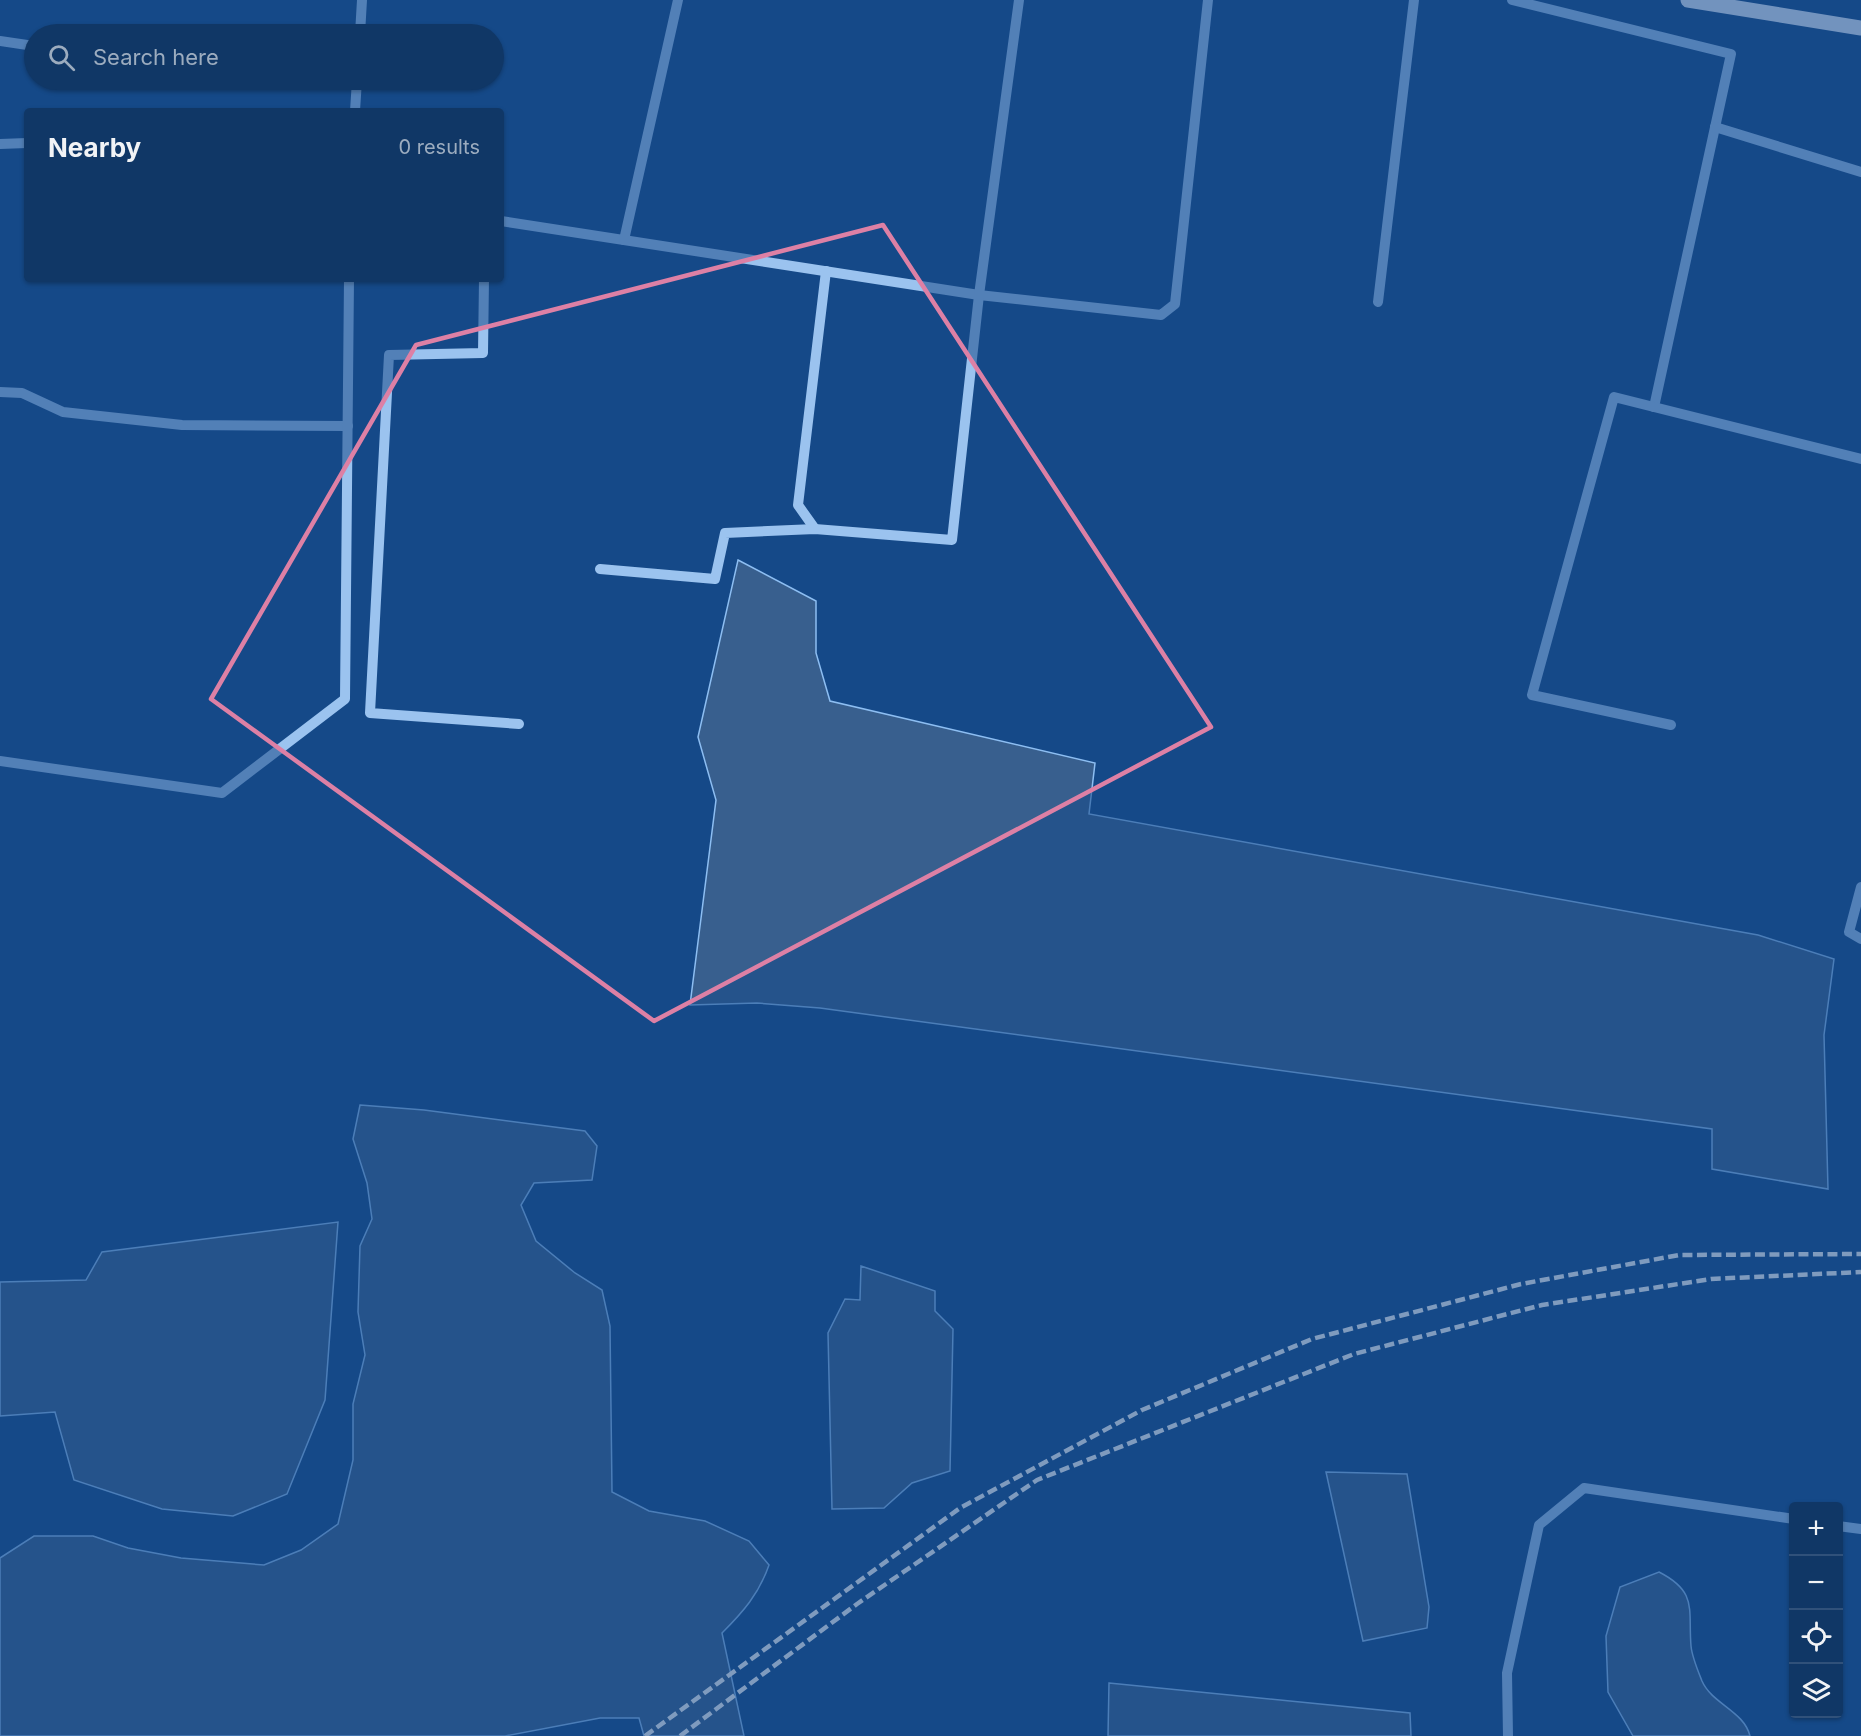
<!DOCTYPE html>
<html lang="en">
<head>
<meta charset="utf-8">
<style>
  :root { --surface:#103766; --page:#1e426f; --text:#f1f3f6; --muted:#9cacbf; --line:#30517a }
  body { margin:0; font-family:Inter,sans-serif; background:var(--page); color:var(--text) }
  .controls { position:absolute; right:18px; bottom:18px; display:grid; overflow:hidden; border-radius:6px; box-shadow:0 2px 4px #0004 }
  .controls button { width:54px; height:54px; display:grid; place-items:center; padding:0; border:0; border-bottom:2px solid var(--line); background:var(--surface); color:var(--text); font:30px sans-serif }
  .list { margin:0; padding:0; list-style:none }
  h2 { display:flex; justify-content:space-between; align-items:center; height:78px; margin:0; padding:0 24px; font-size:26px }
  h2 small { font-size:20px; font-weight:400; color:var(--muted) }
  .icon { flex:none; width:33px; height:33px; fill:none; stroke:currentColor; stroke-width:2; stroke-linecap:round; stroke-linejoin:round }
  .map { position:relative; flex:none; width:1861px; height:1736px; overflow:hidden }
  .search { position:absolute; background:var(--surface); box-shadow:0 2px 4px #0004; left:24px; top:24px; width:480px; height:66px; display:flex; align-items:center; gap:15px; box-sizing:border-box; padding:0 21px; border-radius:33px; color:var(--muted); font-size:22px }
  .panel { position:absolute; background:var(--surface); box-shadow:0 2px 4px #0004; left:24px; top:108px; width:480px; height:174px; border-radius:6px }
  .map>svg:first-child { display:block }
  .water { fill:#385f8e; stroke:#8dbef2; stroke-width:1.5 }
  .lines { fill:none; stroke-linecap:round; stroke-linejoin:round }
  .minor { stroke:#9bc3ef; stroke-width:10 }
  .major { stroke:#e3eeff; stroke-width:15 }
  .rail { stroke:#fff; stroke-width:4.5; stroke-dasharray:10 4.5; stroke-linecap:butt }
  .marked { fill:none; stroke:#dd80a5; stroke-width:4.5; stroke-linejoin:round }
</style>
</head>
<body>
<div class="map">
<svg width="1861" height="1736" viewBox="0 0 1861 1736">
  <rect width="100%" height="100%" fill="#154988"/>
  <g class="water">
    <polygon points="738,560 816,601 816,653 830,701 1095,763 1089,814 1758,935 1834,959 1824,1035 1828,1189 1712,1169 1712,1129 820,1008 757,1003 690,1005 716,800 698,737"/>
    <path d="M360,1105L424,1110L585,1131L597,1146L592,1180L534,1183L521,1205L536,1241L575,1273L602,1290L610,1326L612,1492L649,1511L705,1521L749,1541L769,1565C759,1594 743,1612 722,1633L744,1736H644L639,1718H600L505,1736H0V1558L34,1536H93L128,1548L181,1558L264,1565L301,1550L338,1524L353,1460V1404L365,1355L358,1312L360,1246L372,1219L367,1183L353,1139Z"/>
    <polygon points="338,1222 325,1400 287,1494 233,1516 162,1509 74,1480 55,1412 0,1416 0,1282 86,1280 102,1252"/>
    <polygon points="861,1266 935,1291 935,1311 953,1329 950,1471 912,1483 884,1508 832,1509 828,1333 845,1299 860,1300"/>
    <polygon points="1326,1472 1407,1474 1429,1607 1427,1628 1363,1641"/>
    <path d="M1659,1572C1698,1592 1688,1609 1691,1646C1692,1657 1698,1671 1702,1681C1712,1704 1744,1711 1750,1736H1633L1608,1692L1606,1636L1620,1587Z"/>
    <polygon points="1109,1683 1410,1713 1411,1736 1108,1736"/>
  </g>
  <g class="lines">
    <g class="minor">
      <polyline points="1512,0 1731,54 1654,407"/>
      <polyline points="360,34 362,0"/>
      <polyline points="0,41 34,46"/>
      <polyline points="355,111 357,80"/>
      <polyline points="1715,127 1861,172"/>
      <polyline points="0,144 27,143"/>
      <polyline points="501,221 979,295 1161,315 1175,304 1208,0"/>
      <polyline points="624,240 678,0"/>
      <polyline points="484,279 483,353 389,355 370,713 519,724"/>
      <polyline points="1378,302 1414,0"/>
      <polyline points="0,392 22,393 63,412 182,425 348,426"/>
      <polyline points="815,529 798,505 826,271"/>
      <polyline points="600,569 715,579 725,533 815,529 952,540 979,295 1019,0"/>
      <polyline points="1671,725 1532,695 1614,397 1861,459"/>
      <polyline points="0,761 222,793 345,699 349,279"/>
      <polyline points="1861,887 1849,932 1861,939"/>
      <polyline points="1838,1526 1861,1529"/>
      <polyline points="1508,1736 1507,1673 1539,1525 1584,1488 1794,1519"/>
    </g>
    <polyline class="major" points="1688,0 1861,28"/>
    <g class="rail">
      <polyline points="645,1736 960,1508 1142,1410 1312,1339 1521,1284 1679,1255 1861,1254"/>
      <polyline points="680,1736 857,1604 1037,1480 1354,1354 1542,1305 1711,1279 1861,1272"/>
    </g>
  </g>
  <path d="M0 0H1861V1736H0ZM883,225L1211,727L654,1021L211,699L416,345Z" fill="#154988" fill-opacity=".55" fill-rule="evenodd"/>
  <path class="marked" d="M883,225L1211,727L654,1021L211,699L416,345Z"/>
</svg>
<div class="controls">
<button>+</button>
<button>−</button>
<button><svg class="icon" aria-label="locate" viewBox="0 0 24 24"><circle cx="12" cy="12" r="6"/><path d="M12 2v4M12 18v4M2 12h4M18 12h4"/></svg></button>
<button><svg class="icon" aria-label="layers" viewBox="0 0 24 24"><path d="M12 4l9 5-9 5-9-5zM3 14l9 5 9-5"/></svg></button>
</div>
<div class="search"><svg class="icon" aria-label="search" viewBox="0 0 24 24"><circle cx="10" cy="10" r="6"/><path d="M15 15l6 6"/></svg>Search here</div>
<section class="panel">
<h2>Nearby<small>0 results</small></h2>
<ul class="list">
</ul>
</section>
</div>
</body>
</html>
